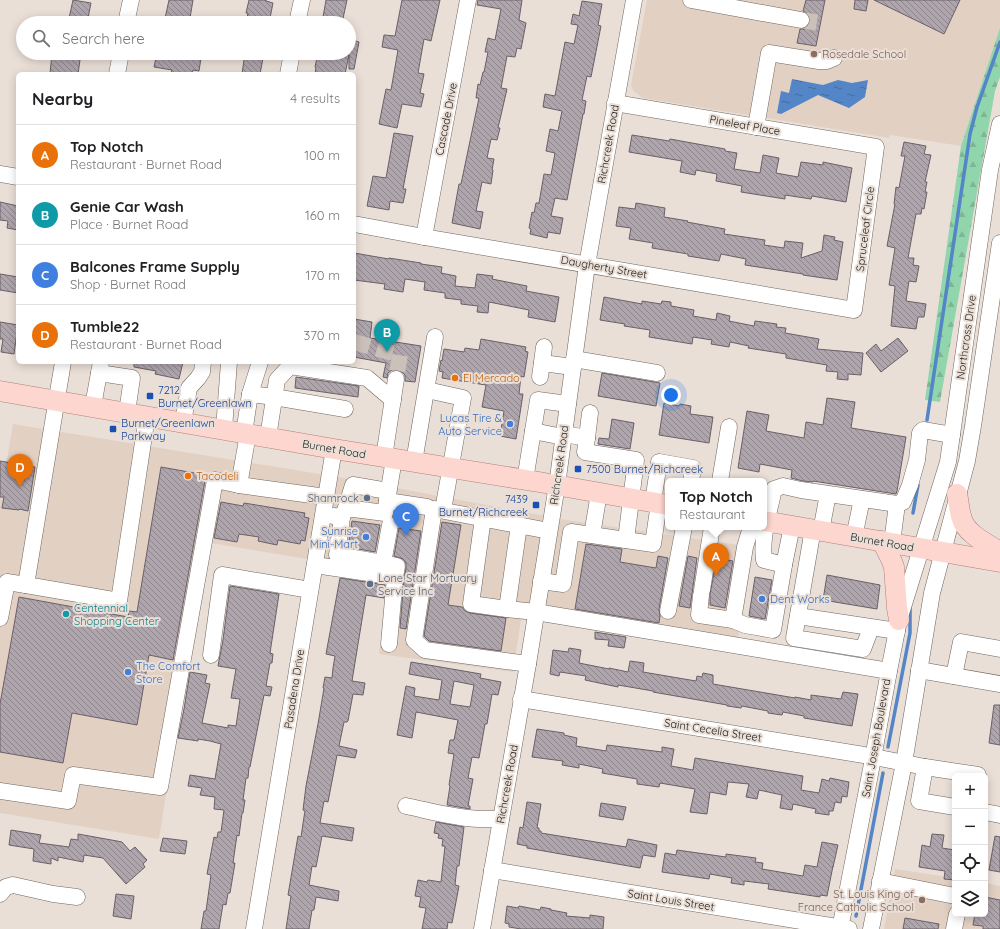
<!DOCTYPE html>
<html lang="en">
<head>
<meta charset="utf-8">
<style>
  :root { --surface:#fff; --page:#f2f2f2; --text:#202124; --muted:#757577; --line:#e0e0e0; --accent:#aa6934 }
  body { margin:0; font-family:Quicksand,sans-serif; background:var(--page); color:var(--text) }
  .controls { position:absolute; right:12px; bottom:12px; display:grid; overflow:hidden; border-radius:6px; box-shadow:0 2px 10px #0003 }
  .controls button { width:36px; height:36px; display:grid; place-items:center; padding:0; border:0; border-bottom:1px solid var(--line); background:var(--surface); color:var(--text); font:20px sans-serif }
  .you { position:absolute; left:671px; top:395px; width:14px; height:14px; margin:-10px; border:3px solid #fff; border-radius:50%; background:#1a73e8; box-shadow:0 0 0 6px #1a73e833 }
  .badge { display:grid; place-items:center; width:26px; height:26px; border-radius:50%; background:var(--accent); color:#fff; font-size:13px; font-weight:700 }
  .pin { position:absolute; translate:-50% -33px; filter:drop-shadow(0 1px 2px #0008) }
  .pin::after { content:''; position:absolute; top:21px; width:14px; height:12px; background:inherit; clip-path:polygon(0 0,100% 0,50% 100%) }
  .popup { position:absolute; left:665px; top:478px; width:102px; height:52px; box-sizing:border-box; display:grid; place-content:center; border-radius:6px; background:var(--surface); filter:drop-shadow(0 1px 3px #0005); font-size:13px; white-space:nowrap; color:var(--muted) }
  .popup b { font-size:15px; color:var(--text) }
  .popup::after { content:''; position:absolute; left:50%; top:100%; margin-left:-8px; border:8px solid transparent; border-top-color:var(--surface) }
  .list { margin:0; padding:0; list-style:none }
  h2 { display:flex; justify-content:space-between; align-items:center; height:52px; margin:0; padding:0 16px; font-size:17px }
  h2 small { font-size:13px; font-weight:400; color:var(--muted) }
  .list li { display:grid; grid-template-columns:26px 1fr auto; gap:12px; align-items:center; box-sizing:border-box; height:60px; padding:0 16px; border-top:1px solid var(--line) }
  .list b { display:block; font-size:15px; white-space:nowrap }
  .list p { margin:0; font-size:13px; white-space:nowrap; color:var(--muted) }
  .list em { font-size:13px; font-style:normal; color:var(--muted) }
  .icon { flex:none; width:22px; height:22px; fill:none; stroke:currentColor; stroke-width:2; stroke-linecap:round; stroke-linejoin:round }
  .map { position:relative; flex:none; width:1000px; height:929px; overflow:hidden }
  .search { position:absolute; background:var(--surface); box-shadow:0 2px 10px #0003; left:16px; top:16px; width:340px; height:44px; display:flex; align-items:center; gap:10px; box-sizing:border-box; padding:0 14px; border-radius:22px; color:var(--muted); font-size:15px }
  .panel { position:absolute; background:var(--surface); box-shadow:0 2px 10px #0003; left:16px; top:72px; width:340px; height:292px; border-radius:6px }
  .map>svg:first-child { display:block }
  .built { fill:#e2d0c3 }
  .forest { fill:url(#forest-firs) }
  .water { fill:url(#water-ripples) }
  .lines { fill:none; stroke-linecap:round; stroke-linejoin:round }
  .stream { stroke:#5385c7; stroke-width:3.5 }
  .building { fill:url(#building-back-hatch); stroke:#6a6068; fill-rule:evenodd }
  .minor-tunnel { stroke:#cbc1ba; stroke-width:16; stroke-dasharray:16 8; stroke-linecap:butt }
  .minor-casing { stroke:#6f665f; stroke-width:17 }
  .major-casing { stroke:#ae827a; stroke-width:21 }
  .minor { stroke:#fff; stroke-width:16 }
  .major { stroke:#fdd6cf; stroke-width:20 }
  .education-dot { fill:#8d6e63; stroke:#eadfd7; stroke-width:1.5 }
  .food-dot { fill:#e8710a; stroke:#eadfd7; stroke-width:1.5 }
  .transit-dot { fill:#1a4fb4; stroke:#eadfd7; stroke-width:1.5 }
  .shop-dot { fill:#3f7fe0; stroke:#eadfd7; stroke-width:1.5 }
  .service-dot { fill:#5c6f8a; stroke:#eadfd7; stroke-width:1.5 }
  .culture-dot { fill:#0f9aa8; stroke:#eadfd7; stroke-width:1.5 }
  .labels { text-anchor:middle; dominant-baseline:central; stroke-width:4; stroke-linejoin:round; paint-order:stroke }
  .education-label { font-size:11px; fill:#785e54; stroke:#eadfd7; text-anchor:start }
  .street-label { font-size:11px; fill:#1e1a17; stroke:#eadfd7 }
  .food-label { font-size:11px; fill:#c56008; stroke:#eadfd7; text-anchor:start }
  .transit-label { font-size:11px; fill:#164399; stroke:#eadfd7; text-anchor:start }
  .shop-label { font-size:11px; fill:#366cbe; stroke:#eadfd7; text-anchor:end }
  .service-label { font-size:11px; fill:#4e5e75; stroke:#eadfd7; text-anchor:end }
  .culture-label { font-size:11px; fill:#0d838f; stroke:#eadfd7; text-anchor:start }
</style>
</head>
<body>
<div class="map">
<svg width="1000" height="929" viewBox="0 0 1000 929">
  <defs>
    <pattern id="forest-firs" width="22" height="20" patternUnits="userSpaceOnUse"><rect width="22" height="20" fill="#91d5ad"/><path d="M5 1l3.5 6h-7zM16 11l3.5 6h-7z" fill="#7db694"/></pattern>
    <pattern id="water-ripples" width="26" height="14" patternUnits="userSpaceOnUse"><rect width="26" height="14" fill="#5385c7"/><path d="M2 4q2-2 4 0t4 0M15 11q2-2 4 0t4 0" fill="none" stroke="#446ca1"/></pattern>
    <pattern id="building-back-hatch" width="6" height="6" patternUnits="userSpaceOnUse"><rect width="6" height="6" fill="#afa5ad"/><path d="M-1 5l2 2M0 0l6 6M5-1l2 2" fill="none" stroke="#8e868c"/></pattern>
  </defs>
  <rect width="100%" height="100%" fill="#eadfd7"/>
  <g class="built">
    <polygon points="647,0 1000,0 1000,28 961,146 890,135 889,138 643,98 636,93 633,90 631,85"/>
    <polygon points="13,424 344,478 566,520 753,547 737,643 550,613 521,620 513,672 379,654 392,573 211,543 185,675 159,839 0,813 0,501"/>
    <polygon points="895,869 955,878 955,914 985,914 985,883 1000,886 1000,929 884,929"/>
  </g>
  <polygon class="forest" points="1000,28 1000,77 995,91 940,402 925,400 961,146"/>
  <polygon class="water" points="792,79 823,85 838,80 852,83 868,80 865,97 849,108 818,95 781,114 777,113 781,91 789,93"/>
  <g class="lines">
    <g class="stream">
      <polyline points="927,420 970,134 977,107 1000,42"/>
      <polyline points="913,513 918,485"/>
      <polyline points="888,747 910,633 910,606"/>
      <polyline points="856,916 883,773"/>
    </g>
  </g>
  <g class="building">
    <polygon points="73,0 91,3 87,23 68,23"/>
    <polygon points="169,0 193,0 190,18 185,17 184,23 164,23"/>
    <polygon points="249,0 266,0 266,1 273,3 269,23 246,23 248,13 246,13"/>
    <polygon points="326,0 347,0 342,23 322,23"/>
    <polygon points="402,0 440,0 431,41 424,39 418,73 424,74 420,93 424,94 421,107 402,104 397,128 379,124 386,89 391,90 398,50 382,47 384,35 395,36"/>
    <polygon points="478,0 522,0 519,20 526,23 521,49 517,48 515,57 507,56 501,88 507,89 498,128 500,128 497,140 491,139 487,158 494,159 492,170 493,170 491,184 482,182 476,211 483,212 480,229 452,223 459,184 461,184 479,98 476,98 478,84 480,85 483,72 484,72 488,52 485,52 488,38 495,40 501,9 477,5"/>
    <polygon points="806,0 825,0 816,46 797,43 800,29 805,29 808,26 810,22 810,16 807,13 803,11"/>
    <polygon points="855,0 868,0 866,11 854,9"/>
    <polygon points="874,0 960,0 944,34"/>
    <polygon points="582,1 602,4 598,25 601,26 591,77 587,76 582,100 586,101 584,114 583,114 567,200 555,198 551,216 563,218 560,234 548,232 547,238 530,234 531,229 529,228 532,212 534,213 536,203 539,203 544,174 551,175 555,153 546,151 550,129 558,131 562,111 543,107 545,94 555,96 565,42 574,44 578,25 571,24 573,14 579,16"/>
    <polygon points="349,39 359,42 354,69 349,69 349,55 345,74 315,74 316,67 315,67 318,53 330,55 330,53 349,53"/>
    <polygon points="52,53 81,53 78,74 50,74"/>
    <polygon points="157,53 182,53 196,56 195,57 201,58 199,71 193,70 192,74 171,74 172,70 154,67"/>
    <polygon points="245,53 264,53 260,74 242,74"/>
    <polygon points="394,133 413,136 403,189 406,189 403,203 390,201 389,210 367,206 373,176 386,178"/>
    <polygon points="632,135 669,141 670,139 725,149 725,151 737,153 734,169 760,173 763,155 779,158 776,173 798,177 801,162 823,165 823,162 852,168 846,202 812,196 811,199 785,195 785,199 741,192 742,186 716,181 717,174 696,170 695,175 680,172 682,161 629,152"/>
    <polygon points="904,142 926,146 924,154 931,155 925,182 927,182 925,192 927,192 924,209 922,208 921,214 916,214 908,258 914,258 913,265 919,266 916,282 909,281 906,301 926,304 924,317 918,317 916,329 891,326 895,286 889,285 895,248 887,246 895,204 894,204 896,187 899,188 905,156 901,156"/>
    <polygon points="0,202 18,206 18,230 7,228 8,221 0,220"/>
    <polygon points="636,203 665,208 664,217 688,221 687,222 725,229 724,234 765,240 764,245 784,248 785,241 803,243 801,258 822,251 824,235 835,237 834,240 843,242 837,280 803,275 803,274 745,265 746,259 721,254 719,261 688,256 688,254 652,248 653,243 629,239 631,228 616,226 619,207 635,209"/>
    <polygon points="354,253 389,259 389,258 421,263 421,264 442,267 441,273 456,276 455,286 475,288 477,274 493,276 492,279 527,286 526,291 559,297 555,322 528,317 529,310 489,302 488,313 477,312 478,306 461,304 461,300 445,298 445,293 424,290 425,282 405,279 403,292 384,289 385,284 354,280"/>
    <polygon points="0,274 18,277 18,293 0,290"/>
    <polygon points="604,297 642,304 642,301 661,304 662,301 671,302 671,306 694,310 693,316 716,320 717,313 730,316 729,321 754,326 755,321 777,324 776,327 786,328 785,333 819,339 817,349 863,353 861,375 848,374 848,380 837,379 838,372 826,371 827,365 786,358 786,354 748,348 749,346 730,342 729,347 711,344 712,340 693,337 692,344 649,337 650,330 624,326 625,324 600,320"/>
    <polygon points="354,319 372,322 370,338 421,346 415,382 405,381 405,375 402,372 398,370 392,370 388,373 387,378 383,377 386,363 354,357"/>
    <polygon points="0,322 18,325 14,354 1,352 3,339 0,339"/>
    <polygon points="898,338 908,351 881,372 866,353 876,344 881,351"/>
    <polygon points="481,339 526,347 525,351 528,352 524,377 521,376 519,394 523,394 516,439 500,436 504,411 482,407 486,385 442,378 443,372 439,371 441,360 442,361 444,349 464,352 465,348 479,350"/>
    <polygon points="134,362 183,362 179,379 155,374 156,371 134,367"/>
    <polygon points="602,373 660,383 656,406 598,396"/>
    <polygon points="296,377 359,386 358,397 295,388"/>
    <polygon points="827,398 855,402 851,428 906,437 897,491 896,494 813,481 813,482 803,481 791,478 792,470 760,464 759,472 738,468 747,411 769,415 766,431 804,438 806,422 823,425"/>
    <polygon points="664,403 679,406 680,404 691,406 690,414 713,417 709,443 659,435"/>
    <polygon points="612,419 634,423 630,449 598,444 599,438 609,439"/>
    <polygon points="0,461 35,467 28,511 19,509 19,510 2,508 4,497 0,497"/>
    <polygon points="161,467 200,474 199,480 205,481 173,660 149,655 137,725 72,713 63,763 0,752 0,704 19,597 128,617 129,611 137,612"/>
    <polygon points="221,502 243,506 244,503 305,513 304,517 309,518 305,541 301,540 300,544 278,540 277,545 258,541 259,537 239,534 237,542 214,538"/>
    <polygon points="352,521 380,525 375,552 348,547"/>
    <polygon points="442,522 461,525 448,605 462,607 465,611 470,613 506,618 501,651 429,641 424,636"/>
    <polygon points="399,528 421,531 406,629 400,628 404,578 406,568 406,563 403,559 394,556"/>
    <polygon points="586,544 622,549 620,562 656,568 658,556 668,558 659,609 660,616 659,623 575,609"/>
    <polygon points="688,556 697,558 690,608 679,606"/>
    <polygon points="717,558 733,561 725,608 710,605 710,594"/>
    <polygon points="827,575 880,585 877,609 823,600"/>
    <polygon points="755,577 772,580 765,619 749,616"/>
    <polygon points="340,578 385,585 384,598 366,595 352,681 365,683 363,695 353,694 348,721 347,722 344,722 339,746 357,750 355,758 337,755 328,802 324,801 320,823 354,828 352,841 322,836 316,867 312,866 309,885 339,891 338,901 316,897 314,910 312,910 309,929 286,929 291,896 288,895 298,836 301,837 304,817 305,811 303,810 306,786 318,724 324,688 323,688 325,677 332,678 333,668 335,656 326,654"/>
    <polygon points="230,586 279,594 270,653 273,654 272,663 270,663 266,686 272,687 270,696 264,695 250,767 249,767 248,778 246,778 243,800 245,800 243,813 242,813 239,836 237,835 233,863 235,863 230,893 228,893 226,905 223,904 219,929 201,929 204,911 206,911 211,875 207,874 214,837 217,838 218,832 221,832 224,810 214,809 215,797 200,795 202,788 188,786 190,775 215,779 221,744 210,741 198,739 198,741 178,738 184,709 190,672 207,675 205,683 210,684 202,723 228,728 228,725 236,726 240,699 231,698 236,669 218,666 223,640"/>
    <polygon points="595,632 626,637 624,648 608,646 609,640 595,639"/>
    <polygon points="569,648 581,650 579,663 609,669 609,668 628,672 630,661 644,663 643,672 696,681 697,676 702,677 703,673 713,675 713,684 795,698 795,697 811,700 811,695 841,699 843,692 858,694 852,726 804,718 804,716 783,712 782,715 768,713 768,711 742,706 741,708 727,706 727,705 653,692 653,691 618,685 618,687 585,680 586,676 560,672 559,676 550,674 553,650 568,652"/>
    <path d="M411,662L481,674L480,678L501,682L498,695L492,694L487,724H485L479,758L472,757L468,778L473,779L468,806H470V809L447,805L450,786L449,785L454,754L448,753L450,740H454L458,720L416,712L412,738L397,735L406,686L415,688L414,696L439,700L442,680L409,674ZM454,681L474,685L470,707L450,704Z"/>
    <polygon points="994,705 1000,705 1000,745 989,743"/>
    <polygon points="537,729 564,733 564,735 577,738 576,746 606,751 607,745 662,752 662,747 674,749 671,766 693,770 695,758 803,776 801,790 819,793 822,779 829,781 830,778 849,782 847,797 842,796 841,803 835,802 833,811 829,811 829,815 815,813 816,809 793,804 792,810 780,808 782,795 759,790 757,799 746,797 749,784 728,782 726,795 710,792 707,814 690,812 695,789 660,783 659,787 637,784 637,779 602,773 603,769 579,764 579,768 562,765 563,761 532,757"/>
    <polygon points="527,802 541,804 537,828 539,828 539,831 541,831 541,833 626,847 628,839 657,845 655,857 643,855 640,868 527,848 527,846 517,844 520,827 523,828"/>
    <polygon points="601,803 626,807 623,820 599,816"/>
    <polygon points="436,822 464,827 459,866 457,866 455,885 459,886 452,923 448,922 447,929 422,929 426,908 419,907 421,897 415,896 418,880 427,882 428,880 441,882 445,846 442,846 443,839 438,838 439,834 434,833"/>
    <polygon points="11,830 41,835 39,843 69,847 71,839 78,840 78,834 117,841 122,842 130,851 135,847 147,860 143,864 145,867 126,884 103,858 84,855 83,862 58,857 58,861 51,858 51,864 33,861 34,849 9,845"/>
    <polygon points="932,834 944,835 942,848 955,850 955,880 944,879 945,871 919,867 922,845 930,847"/>
    <polygon points="995,836 1000,837 1000,872 989,870"/>
    <polygon points="163,838 187,841 185,854 160,851"/>
    <polygon points="822,842 838,845 833,867 833,866 827,896 820,895 820,897 768,889 769,884 744,881 744,885 731,883 732,878 710,874 709,879 662,872 665,853 676,855 677,850 726,857 726,854 756,858 755,862 763,863 762,869 803,876 805,865 817,867"/>
    <polygon points="116,894 134,896 131,919 113,916"/>
    <polygon points="985,897 1000,900 1000,929 983,929 983,926 973,925 975,914 985,914"/>
    <polygon points="507,906 518,908 519,906 540,910 541,907 551,909 551,910 567,913 566,916 590,918 590,915 604,917 603,929 521,929 509,927 509,924 505,923"/>
    <polygon points="905,918 939,924 938,929 903,929"/>
  </g>
  <g class="lines">
    <g class="minor-tunnel">
      <polyline points="801,20 820,23"/>
      <polyline points="354,342 400,355 396,379"/>
    </g>
    <defs>
      <g id="minor">
        <polyline points="691,0 801,20"/>
        <polyline points="126,23 131,0"/>
        <polyline points="297,23 302,0"/>
        <polyline points="117,74 121,53"/>
        <polyline points="288,74 292,53"/>
        <polyline points="756,127 769,53 819,61 827,61 834,58"/>
        <polyline points="0,174 18,177"/>
        <polyline points="354,224 424,237 854,310 876,147 615,103"/>
        <polyline points="424,237 468,0"/>
        <polyline points="574,359 657,373"/>
        <polyline points="63,362 26,585 119,601 147,416"/>
        <polyline points="542,363 573,367"/>
        <polyline points="99,373 132,378 127,412"/>
        <polyline points="540,377 544,347"/>
        <polyline points="427,390 463,398 443,510"/>
        <polyline points="250,394 274,397 345,409"/>
        <polyline points="93,406 101,362"/>
        <polyline points="183,422 189,388 198,378 202,372 203,362"/>
        <polyline points="224,429 229,362"/>
        <polyline points="533,431 563,437"/>
        <polyline points="244,433 250,394 260,362"/>
        <polyline points="564,434 587,438 590,413"/>
        <polyline points="268,437 277,380 290,366 367,378 393,400"/>
        <polyline points="587,438 585,452 636,460 626,540"/>
        <polyline points="384,457 396,379"/>
        <polyline points="414,462 435,337"/>
        <polyline points="525,480 538,400 568,404"/>
        <polyline points="720,481 729,427"/>
        <polyline points="239,485 248,434"/>
        <polyline points="387,501 427,507"/>
        <polyline points="653,502 659,462 693,468 691,481"/>
        <polyline points="346,508 353,485 388,491"/>
        <polyline points="333,516 342,517 337,555 383,563"/>
        <polyline points="342,517 346,508 385,513 394,459"/>
        <polyline points="483,518 471,604 507,609 519,525"/>
        <polyline points="813,529 794,638 863,649 871,628"/>
        <polyline points="821,531 828,494"/>
        <polyline points="592,535 599,493"/>
        <polyline points="854,537 862,499"/>
        <polyline points="892,543 897,504"/>
        <polyline points="315,565 395,577 397,566 383,563 390,525"/>
        <path d="M784,565L764,560C761,537 769,512 774,489L783,486L801,490L897,504L903,502L910,485L917,460L920,433L923,430L952,435"/>
        <polyline points="541,581 563,584 571,532 653,544 659,503"/>
        <polyline points="702,590 712,527"/>
        <polyline points="701,595 699,615 733,620 745,547 751,527"/>
        <polyline points="507,609 536,612 889,671"/>
        <polyline points="668,611 684,527"/>
        <polyline points="798,616 897,631"/>
        <polyline points="0,618 7,582 26,585"/>
        <polyline points="733,620 745,625 773,630 784,565 792,526"/>
        <polyline points="389,644 395,577"/>
        <polyline points="211,655 222,575 310,590"/>
        <polyline points="528,664 425,650 414,640 434,509 549,531"/>
        <polyline points="919,670 1000,684"/>
        <polyline points="954,676 961,642 1000,649"/>
        <polyline points="521,699 864,755 925,767 919,801 955,807"/>
        <polyline points="925,767 978,775 978,776"/>
        <polyline points="0,791 68,801 73,775 160,787 215,480 239,485 326,497"/>
        <path d="M406,806C430,811 454,818 479,819C486,819 494,819 501,819"/>
        <polyline points="985,812 1000,815"/>
        <polyline points="492,870 849,929"/>
        <polyline points="880,881 955,896"/>
        <polyline points="0,894 6,887 13,885 53,894 77,897"/>
        <polyline points="254,929 334,449"/>
        <polyline points="482,929 528,664 557,485 587,265 634,0"/>
        <polyline points="840,929 871,769 889,671 899,620 948,462 990,170 1000,124"/>
        <polyline points="871,929 904,763 932,593 967,461 973,426 1000,243"/>
        <polyline points="954,929 957,914"/>
      </g>
      <g id="major">
        <polyline points="0,391 334,449 539,482 668,505"/>
        <path d="M957,494C959,502 959,511 962,519C966,534 988,544 1000,552"/>
        <polyline points="764,521 1000,562"/>
        <polyline points="882,541 891,559 894,567 897,608 899,620"/>
      </g>
    </defs>
    <use href="#minor" class="minor-casing"/>
    <use href="#major" class="major-casing"/>
    <use href="#minor" class="minor"/>
    <use href="#major" class="major"/>
  </g>
  <g class="education-dot">
    <circle cx="814" cy="54" r="4"/>
    <circle cx="922" cy="900" r="4"/>
  </g>
  <g class="food-dot">
    <circle cx="455" cy="378" r="4"/>
    <circle cx="188" cy="476" r="4"/>
  </g>
  <g class="transit-dot">
    <rect x="146" y="392" width="8" height="8" rx="2"/>
    <rect x="109" y="425" width="8" height="8" rx="2"/>
    <rect x="574" y="465" width="8" height="8" rx="2"/>
    <rect x="532" y="501" width="8" height="8" rx="2"/>
  </g>
  <g class="shop-dot">
    <circle cx="510" cy="424" r="4"/>
    <circle cx="366" cy="537" r="4"/>
    <circle cx="762" cy="599" r="4"/>
    <circle cx="128" cy="672" r="4"/>
  </g>
  <g class="service-dot">
    <circle cx="367" cy="498" r="4"/>
    <circle cx="370" cy="584" r="4"/>
  </g>
  <circle class="culture-dot" cx="66" cy="614" r="4"/>
  <g class="labels">
    <g class="education-label">
      <text x="822" y="54">Rosedale School</text>
      <text x="914" y="894" text-anchor="end">St. Louis King of<tspan x="914" dy="13">France Catholic School</tspan></text>
    </g>
    <g class="street-label">
      <text transform="translate(446 119) rotate(-79)">Cascade Drive</text>
      <text transform="translate(745 125) rotate(10)">Pineleaf Place</text>
      <text transform="translate(608 144) rotate(-80)">Richcreek Road</text>
      <text transform="translate(865 229) rotate(-83)">Spruceleaf Circle</text>
      <text transform="translate(604 267) rotate(10)">Daugherty Street</text>
      <text transform="translate(966 337) rotate(-82)">Northcross Drive</text>
      <text transform="translate(334 449) rotate(10)">Burnet Road</text>
      <text transform="translate(559 465) rotate(-82)">Richcreek Road</text>
      <text transform="translate(882 542) rotate(10)">Burnet Road</text>
      <text transform="translate(294 689) rotate(-81)">Pasadena Drive</text>
      <text transform="translate(713 730) rotate(9)">Saint Cecelia Street</text>
      <text transform="translate(876 738) rotate(-80)">Saint Joseph Boulevard</text>
      <text transform="translate(507 784) rotate(-80)">Richcreek Road</text>
      <text transform="translate(671 900) rotate(9)">Saint Louis Street</text>
    </g>
    <g class="food-label">
      <text x="463" y="378">El Mercado</text>
      <text x="196" y="476">Tacodeli</text>
    </g>
    <g class="transit-label">
      <text x="158" y="390">7212<tspan x="158" dy="13">Burnet/Greenlawn</tspan></text>
      <text x="121" y="423">Burnet/Greenlawn<tspan x="121" dy="13">Parkway</tspan></text>
      <text x="586" y="469">7500 Burnet/Richcreek</text>
      <text x="528" y="499" text-anchor="end">7439<tspan x="528" dy="13">Burnet/Richcreek</tspan></text>
    </g>
    <g class="shop-label">
      <text x="502" y="418">Lucas Tire &amp;<tspan x="502" dy="13">Auto Service</tspan></text>
      <text x="358" y="531">Sunrise<tspan x="358" dy="13">Mini-Mart</tspan></text>
      <text x="770" y="599" text-anchor="start">Dent Works</text>
      <text x="136" y="666" text-anchor="start">The Comfort<tspan x="136" dy="13">Store</tspan></text>
    </g>
    <g class="service-label">
      <text x="359" y="498">Shamrock</text>
      <text x="378" y="578" text-anchor="start">Lone Star Mortuary<tspan x="378" dy="13">Service Inc</tspan></text>
    </g>
    <g class="culture-label">
      <text x="74" y="608">Centennial<tspan x="74" dy="13">Shopping Center</tspan></text>
    </g>
  </g>
</svg>
<div class="controls">
<button>+</button>
<button>−</button>
<button><svg class="icon" aria-label="locate" viewBox="0 0 24 24"><circle cx="12" cy="12" r="6"/><path d="M12 2v4M12 18v4M2 12h4M18 12h4"/></svg></button>
<button><svg class="icon" aria-label="layers" viewBox="0 0 24 24"><path d="M12 4l9 5-9 5-9-5zM3 14l9 5 9-5"/></svg></button>
</div>
<div class="you"></div>
<div class="pin badge" style="left:716px;top:576px;background:#e8710a">A</div>
<div class="popup"><b>Top Notch</b>Restaurant</div>
<div class="pin badge" style="left:387px;top:352px;background:#0f9aa8">B</div>
<div class="pin badge" style="left:406px;top:536px;background:#3f7fe0">C</div>
<div class="pin badge" style="left:20px;top:487px;background:#e8710a">D</div>
<div class="search"><svg class="icon" aria-label="search" viewBox="0 0 24 24"><circle cx="10" cy="10" r="6"/><path d="M15 15l6 6"/></svg>Search here</div>
<section class="panel">
<h2>Nearby<small>4 results</small></h2>
<ul class="list">
<li><span class="badge" style="background:#e8710a">A</span><div><b>Top Notch</b><p>Restaurant · Burnet Road</p></div><em>100 m</em></li>
<li><span class="badge" style="background:#0f9aa8">B</span><div><b>Genie Car Wash</b><p>Place · Burnet Road</p></div><em>160 m</em></li>
<li><span class="badge" style="background:#3f7fe0">C</span><div><b>Balcones Frame Supply</b><p>Shop · Burnet Road</p></div><em>170 m</em></li>
<li><span class="badge" style="background:#e8710a">D</span><div><b>Tumble22</b><p>Restaurant · Burnet Road</p></div><em>370 m</em></li>
</ul>
</section>
</div>
</body>
</html>
